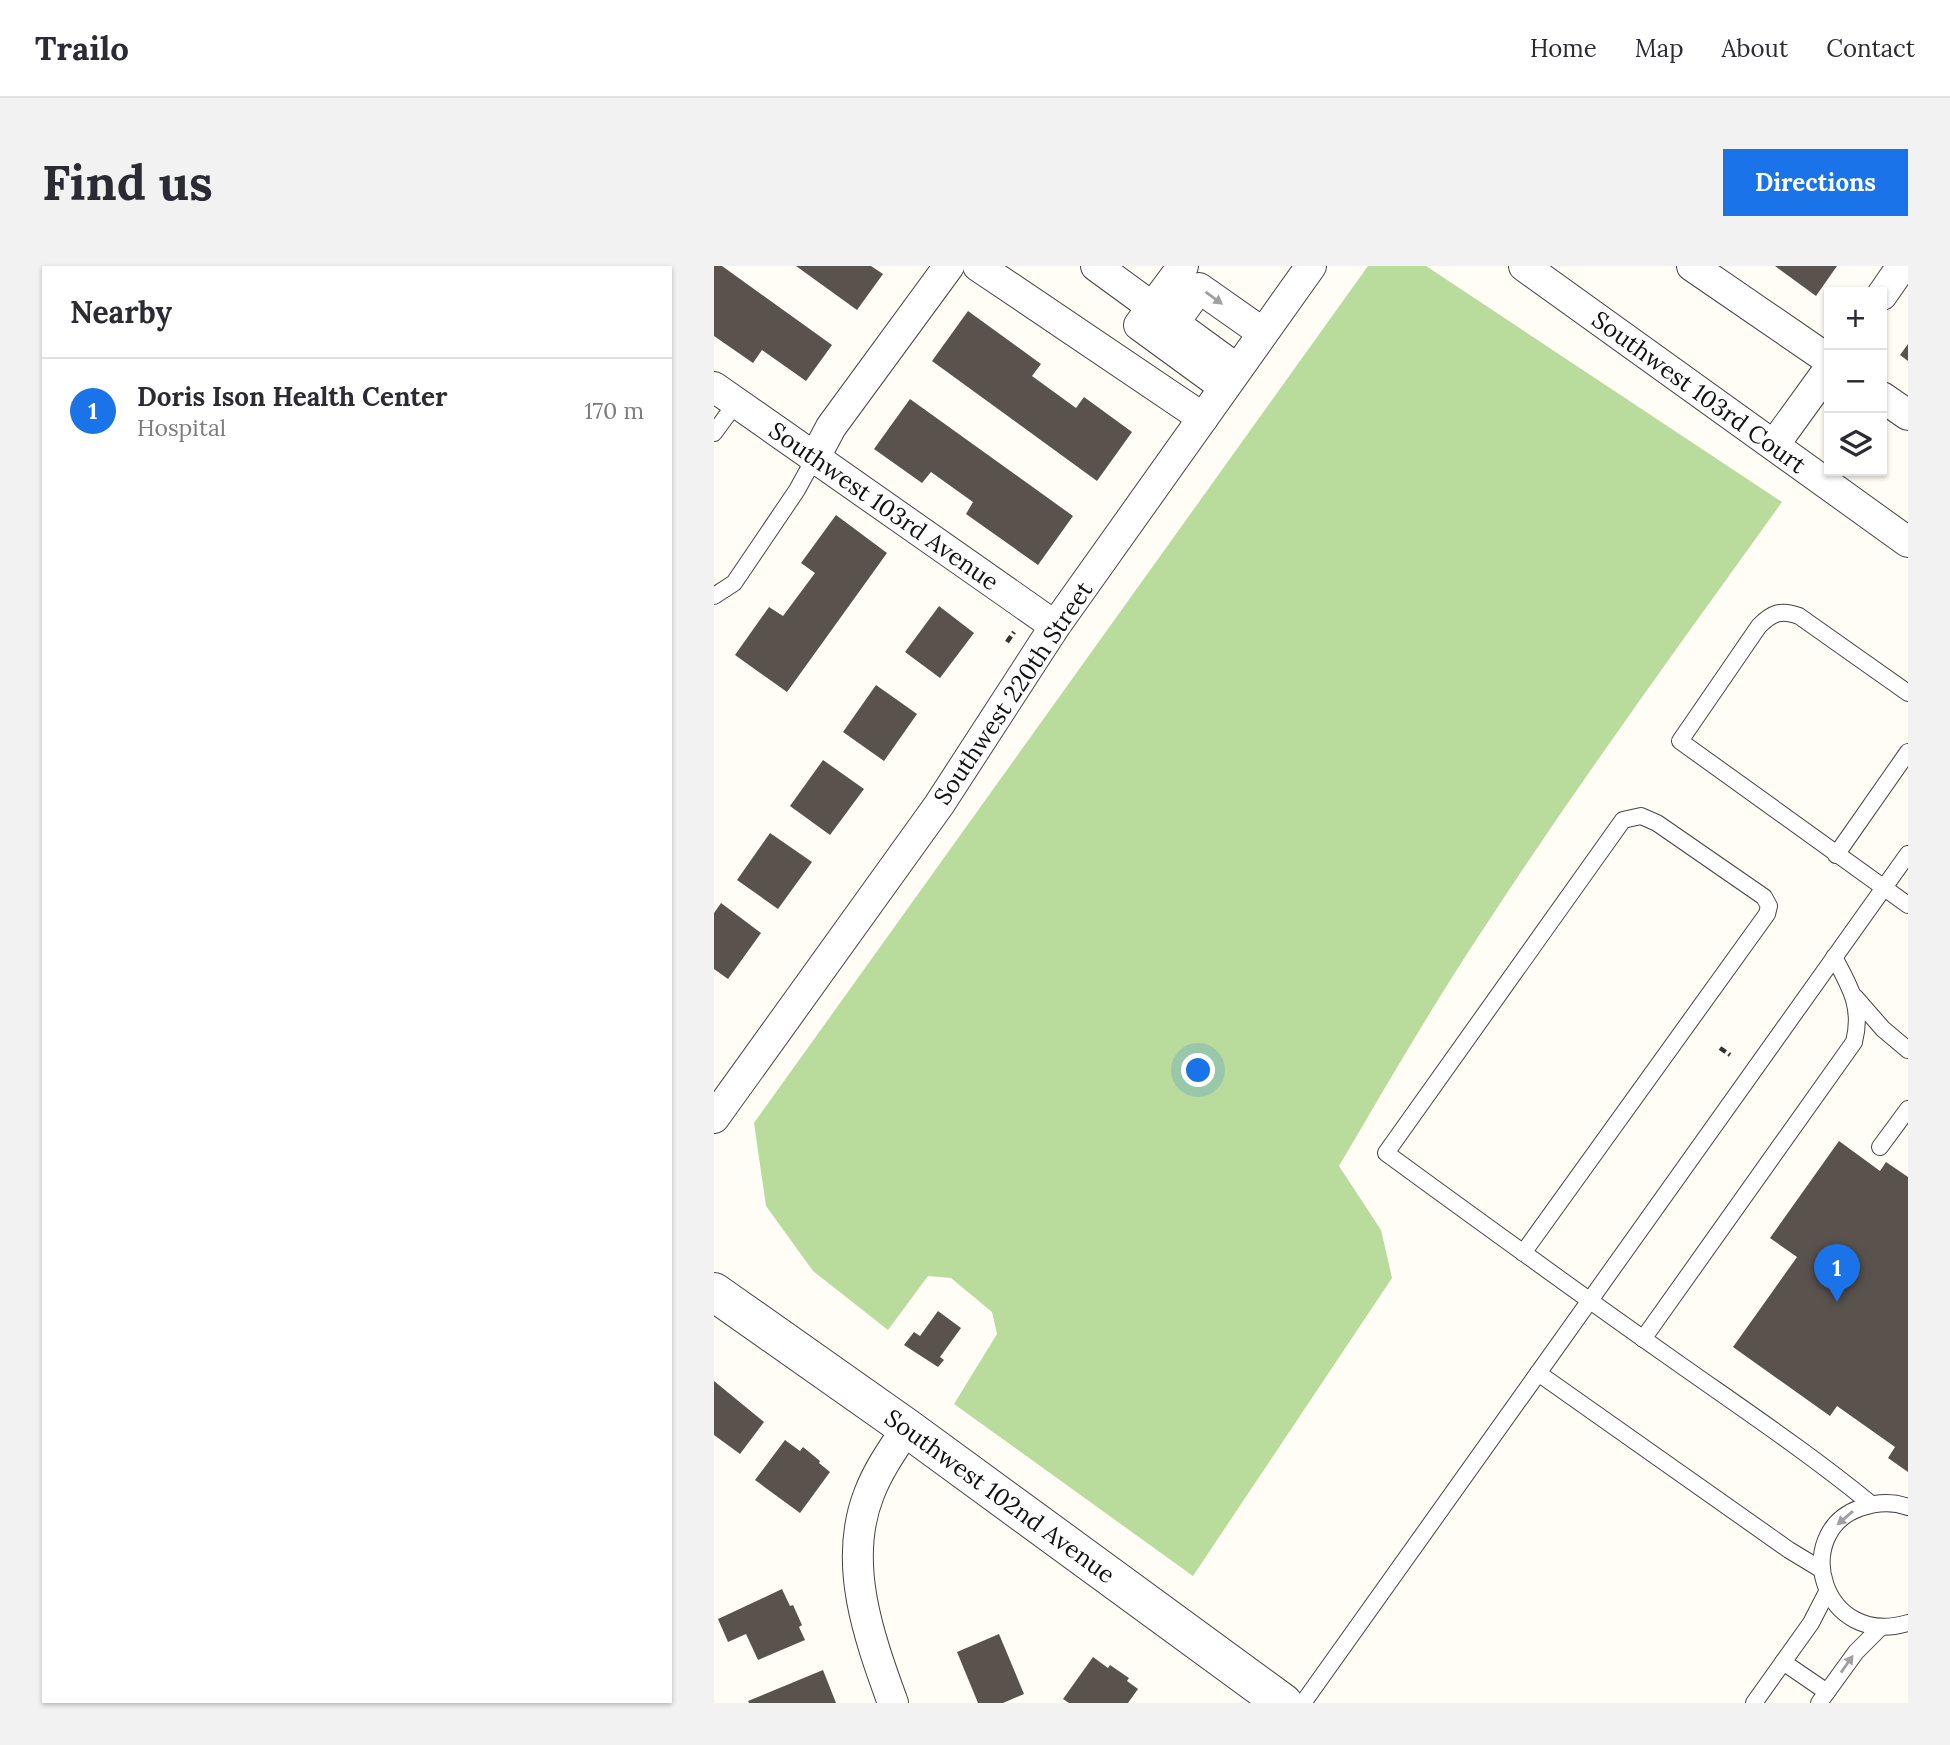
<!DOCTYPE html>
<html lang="en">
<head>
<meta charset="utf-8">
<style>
  :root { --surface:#fff; --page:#f2f2f3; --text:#2b2b33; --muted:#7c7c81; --line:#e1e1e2; --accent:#1a73e8 }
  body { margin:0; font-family:Lora,serif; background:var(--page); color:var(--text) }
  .controls { position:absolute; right:21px; top:21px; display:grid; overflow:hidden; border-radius:0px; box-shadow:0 2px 5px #0004 }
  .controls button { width:63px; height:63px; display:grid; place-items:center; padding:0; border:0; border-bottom:2px solid var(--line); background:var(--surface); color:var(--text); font:35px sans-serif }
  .you { position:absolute; left:485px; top:805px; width:24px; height:24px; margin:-18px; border:5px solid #fff; border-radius:50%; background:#1a73e8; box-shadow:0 0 0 10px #1a73e833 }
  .badge { display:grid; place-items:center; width:46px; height:46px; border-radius:50%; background:var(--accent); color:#fff; font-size:23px; font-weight:700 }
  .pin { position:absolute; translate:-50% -58px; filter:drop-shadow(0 2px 4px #0008) }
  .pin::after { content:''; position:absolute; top:37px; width:24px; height:21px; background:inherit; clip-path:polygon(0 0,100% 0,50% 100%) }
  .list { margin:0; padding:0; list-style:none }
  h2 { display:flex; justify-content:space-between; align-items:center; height:91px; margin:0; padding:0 28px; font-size:30px }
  h2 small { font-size:23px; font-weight:400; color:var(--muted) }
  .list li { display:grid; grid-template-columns:46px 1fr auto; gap:21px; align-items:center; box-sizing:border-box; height:105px; padding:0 28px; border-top:2px solid var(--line) }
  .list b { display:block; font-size:26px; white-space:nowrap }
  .list p { margin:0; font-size:23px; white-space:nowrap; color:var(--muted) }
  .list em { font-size:23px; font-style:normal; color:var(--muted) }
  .icon { flex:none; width:38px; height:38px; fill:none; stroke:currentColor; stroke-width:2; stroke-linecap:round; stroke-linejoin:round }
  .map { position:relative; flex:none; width:1194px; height:1437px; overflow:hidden; border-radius:0px }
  header { display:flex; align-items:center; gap:42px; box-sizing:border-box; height:98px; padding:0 35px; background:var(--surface); border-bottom:2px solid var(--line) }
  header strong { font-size:33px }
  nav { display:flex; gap:38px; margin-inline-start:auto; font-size:24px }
  .intro { display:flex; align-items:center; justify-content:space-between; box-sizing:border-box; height:168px; padding:0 42px }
  h1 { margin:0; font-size:49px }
  .button { padding:18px 32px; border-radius:0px; background:var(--accent); color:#fff; font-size:24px; font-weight:700 }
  main { display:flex; gap:42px; padding:0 42px }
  aside { flex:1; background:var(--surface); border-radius:0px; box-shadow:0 2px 5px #0004 }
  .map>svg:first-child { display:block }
  .forest { fill:#b9dc9c }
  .building { fill:#5a524d }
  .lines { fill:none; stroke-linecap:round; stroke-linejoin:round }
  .service-casing { stroke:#444; stroke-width:18 }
  .minor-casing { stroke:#444; stroke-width:32 }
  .tertiary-casing { stroke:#444; stroke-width:40 }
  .path { stroke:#333; stroke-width:4.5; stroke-dasharray:7 3.5; stroke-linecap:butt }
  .service { stroke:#fff; stroke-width:16 }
  .minor { stroke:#fff; stroke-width:30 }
  .tertiary { stroke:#fff; stroke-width:38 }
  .oneway { fill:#a0a0a0 }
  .labels { text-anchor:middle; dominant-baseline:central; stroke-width:7; stroke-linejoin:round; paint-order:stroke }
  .street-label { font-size:24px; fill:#111; stroke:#fff }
</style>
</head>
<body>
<header>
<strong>Trailo</strong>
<nav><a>Home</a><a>Map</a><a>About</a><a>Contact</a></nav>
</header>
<div class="intro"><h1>Find us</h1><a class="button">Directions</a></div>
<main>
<aside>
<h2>Nearby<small></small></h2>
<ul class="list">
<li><span class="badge">1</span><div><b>Doris Ison Health Center</b><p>Hospital</p></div><em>170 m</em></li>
</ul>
</aside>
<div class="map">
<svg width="1194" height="1437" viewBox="0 0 1194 1437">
  <rect width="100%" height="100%" fill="#fffdf5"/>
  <path class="forest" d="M654,0H712L1068,236C966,378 863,519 768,665C717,742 671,822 625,900L667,964L678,1012L479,1310L240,1138L283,1068L278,1046L237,1012L214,1010L174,1064L99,1005L52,940L40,857Z"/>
  <g class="building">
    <polygon points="0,0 8,0 118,79 92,115 48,84 39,97 0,70"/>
    <polygon points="82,0 157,0 169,8 143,44"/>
    <polygon points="1061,0 1123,0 1102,30"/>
    <polygon points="254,45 327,98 318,110 362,142 370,131 418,166 383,215 218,95"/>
    <polygon points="1194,78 1194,95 1186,89"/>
    <polygon points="196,133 359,250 324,299 252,248 259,236 217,206 208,217 160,183"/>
    <polygon points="122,249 173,287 73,426 21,389 55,341 69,350 101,307 87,297"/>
    <polygon points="225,340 260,367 226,412 191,386"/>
    <polygon points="162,419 203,448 170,495 129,466"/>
    <polygon points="109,494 150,523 116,569 76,540"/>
    <polygon points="56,567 98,596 64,643 23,614"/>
    <polygon points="7,637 47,667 14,713 0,703 0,647"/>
    <polygon points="1125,875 1166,905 1172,896 1194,911 1194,1206 1174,1192 1181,1181 1123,1140 1116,1150 1019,1081 1083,991 1056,972"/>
    <polygon points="224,1045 247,1062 226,1091 230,1094 224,1101 190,1079 200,1066 206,1070"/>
    <polygon points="0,1115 50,1156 26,1188 0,1169"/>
    <polygon points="71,1174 86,1185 89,1181 106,1195 105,1197 116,1206 86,1247 41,1214"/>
    <polygon points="68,1323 76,1340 79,1339 88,1359 85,1361 91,1374 44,1394 32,1368 14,1376 4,1353"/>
    <polygon points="285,1368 310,1428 289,1437 264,1437 243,1386"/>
    <polygon points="379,1391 394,1402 396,1399 415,1412 413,1415 424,1423 414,1437 355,1437 349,1433"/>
    <polygon points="109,1404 122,1437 35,1437 34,1435"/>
  </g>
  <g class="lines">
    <defs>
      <g id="service">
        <polyline points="0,167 22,137"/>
        <polyline points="0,330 20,317 83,224 100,193"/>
        <path d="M1194,427L1085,350C1067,343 1058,347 1045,360L966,475L1194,639"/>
        <polyline points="1122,589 1194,486"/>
        <polyline points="1141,731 1169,763 1194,784"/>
        <polyline points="1166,881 1194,843"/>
        <path d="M809,987L1053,648L1055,640L1050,631L943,557L927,550L909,554L672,887C764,954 857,1022 951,1088C1020,1137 1091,1184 1157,1238"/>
        <path d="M929,1073L1140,776C1149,741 1136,721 1120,691"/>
        <polyline points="824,1107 1075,1284 1108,1304"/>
        <path d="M1194,1241C1178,1235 1163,1236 1146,1242C1076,1267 1108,1383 1194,1357"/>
        <polyline points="1069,1396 1113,1426"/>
        <polyline points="589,1437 1194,588"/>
        <polyline points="1040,1437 1097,1357 1113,1326"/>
        <polyline points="1105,1437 1142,1386 1166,1362"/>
      </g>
      <g id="minor">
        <polyline points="264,0 489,152"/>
        <polyline points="382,0 523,103"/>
        <polyline points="469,0 425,59 510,121"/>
        <polyline points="810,0 1194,276"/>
        <polyline points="978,0 1115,94"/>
        <polyline points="1168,29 1188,0"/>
        <polyline points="460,57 485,22 549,67"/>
        <polyline points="0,121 341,360"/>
        <polyline points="1168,131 1194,149"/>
        <polyline points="1060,179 1115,103"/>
        <polyline points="100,193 117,161 235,0"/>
        <polyline points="0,852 225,539 341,360 597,0"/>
        <path d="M179,1437C155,1371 128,1297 155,1228C164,1204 179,1183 193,1162"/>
      </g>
      <polyline id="tertiary" points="0,1026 193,1162 569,1437"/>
    </defs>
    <use href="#service" class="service-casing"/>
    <use href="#minor" class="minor-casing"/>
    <use href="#tertiary" class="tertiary-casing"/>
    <g class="path">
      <polyline points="293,376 300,366"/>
      <polyline points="1006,782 1016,789"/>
    </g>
    <use href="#service" class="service"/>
    <use href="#minor" class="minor"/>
    <use href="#tertiary" class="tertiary"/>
  </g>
  <defs><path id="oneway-solid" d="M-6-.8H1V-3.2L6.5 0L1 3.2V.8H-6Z" transform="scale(1.75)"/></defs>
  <g class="oneway">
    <use href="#oneway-solid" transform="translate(500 32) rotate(36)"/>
    <use href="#oneway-solid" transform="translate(1131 1252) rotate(139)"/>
    <use href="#oneway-solid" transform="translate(1133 1398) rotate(-55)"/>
  </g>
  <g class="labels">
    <g class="street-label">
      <text transform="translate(985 126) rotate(36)">Southwest 103rd Court</text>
      <text transform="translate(170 240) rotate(35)">Southwest 103rd Avenue</text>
      <text transform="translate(299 427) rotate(-56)">Southwest 220th Street</text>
      <text transform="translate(286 1230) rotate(36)">Southwest 102nd Avenue</text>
    </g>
  </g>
</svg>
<div class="controls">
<button>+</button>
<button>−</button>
<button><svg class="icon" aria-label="layers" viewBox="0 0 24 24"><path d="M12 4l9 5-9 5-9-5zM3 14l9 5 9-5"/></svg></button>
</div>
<div class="you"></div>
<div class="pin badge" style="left:1123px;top:1036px">1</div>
</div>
</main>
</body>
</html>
